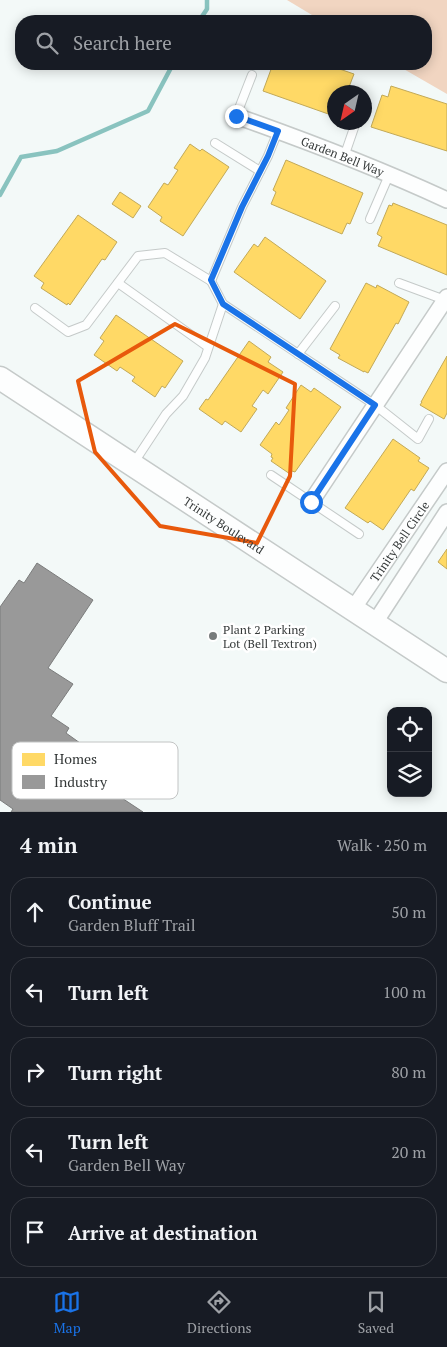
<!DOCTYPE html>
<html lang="en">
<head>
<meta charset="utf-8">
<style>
  :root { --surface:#171b24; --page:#20242c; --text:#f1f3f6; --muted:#9ea1a6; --line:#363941; --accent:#1a73e8 }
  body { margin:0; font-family:"PT Serif",serif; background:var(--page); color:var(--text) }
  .controls { position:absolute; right:15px; bottom:15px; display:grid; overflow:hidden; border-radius:10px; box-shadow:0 2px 12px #0003 }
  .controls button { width:45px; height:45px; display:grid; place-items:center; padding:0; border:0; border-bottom:1px solid var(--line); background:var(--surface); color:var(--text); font:25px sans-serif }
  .compass { position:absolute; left:327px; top:85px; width:45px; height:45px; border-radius:50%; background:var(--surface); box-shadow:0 2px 12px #0003; rotate:214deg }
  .stop { position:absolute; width:15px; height:15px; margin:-11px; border:4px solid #1a73e8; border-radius:50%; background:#fff }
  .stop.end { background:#1a73e8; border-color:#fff; box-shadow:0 1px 5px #0008 }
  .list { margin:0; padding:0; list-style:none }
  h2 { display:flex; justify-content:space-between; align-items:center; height:65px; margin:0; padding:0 20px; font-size:21px }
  h2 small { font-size:16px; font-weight:400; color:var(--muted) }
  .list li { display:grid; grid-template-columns:32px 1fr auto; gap:15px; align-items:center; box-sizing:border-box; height:70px; margin:0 10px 10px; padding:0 10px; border:1px solid var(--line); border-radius:20px }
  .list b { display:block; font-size:19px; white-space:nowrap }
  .list p { margin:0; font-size:16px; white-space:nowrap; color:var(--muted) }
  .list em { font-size:16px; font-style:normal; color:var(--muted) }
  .icon { flex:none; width:28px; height:28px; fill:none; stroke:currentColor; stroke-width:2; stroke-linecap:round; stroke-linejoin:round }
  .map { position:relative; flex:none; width:447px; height:812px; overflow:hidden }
  .search { position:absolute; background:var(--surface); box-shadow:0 2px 12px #0003; left:15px; right:15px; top:15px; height:55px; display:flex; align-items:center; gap:12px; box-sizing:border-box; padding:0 18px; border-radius:20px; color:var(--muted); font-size:19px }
  .sheet { height:465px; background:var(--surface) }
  nav { display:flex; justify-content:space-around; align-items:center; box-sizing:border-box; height:70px; border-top:1px solid var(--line); background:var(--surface); font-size:14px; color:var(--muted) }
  nav a { display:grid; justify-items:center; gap:2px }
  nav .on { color:var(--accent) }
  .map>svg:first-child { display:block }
  .forest { fill:#f1d5c1 }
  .homes { fill:#ffd966; stroke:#c2a958 }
  .industry { fill:#999; stroke:#7b7c7c }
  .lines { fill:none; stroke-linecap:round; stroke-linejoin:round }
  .stream { stroke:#89c3bf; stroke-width:4.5 }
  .service-casing { stroke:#c5cac9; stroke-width:10 }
  .minor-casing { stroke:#c5cac9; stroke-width:18 }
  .secondary-casing { stroke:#c5cac9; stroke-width:25 }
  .service { stroke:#fdfefe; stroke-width:8 }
  .minor { stroke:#fdfefe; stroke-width:15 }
  .secondary { stroke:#fdfefe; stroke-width:22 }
  .route { stroke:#1a73e8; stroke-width:6 }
  .marked { fill:none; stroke:#e8590c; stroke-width:4; stroke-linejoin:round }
  .poi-dot { fill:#787c7c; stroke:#fff; stroke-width:2 }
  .labels { text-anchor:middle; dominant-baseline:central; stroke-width:5; stroke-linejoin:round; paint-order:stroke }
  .street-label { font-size:12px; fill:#353939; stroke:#fff }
  .poi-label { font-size:12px; fill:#353939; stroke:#fff; text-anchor:start }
  .key { fill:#fff; stroke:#c2c4c4; stroke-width:1 }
  .key-label { font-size:14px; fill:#353939 }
</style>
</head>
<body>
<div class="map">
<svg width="447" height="812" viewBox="0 0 447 812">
  <rect width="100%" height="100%" fill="#f3f9f8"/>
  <polygon class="forest" points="287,0 447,0 447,94 395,64 426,64 426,21 322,21"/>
  <g class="homes">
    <polygon points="273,64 325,64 354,74 349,87 352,88 351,92 334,92 334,116 263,91"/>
    <polygon points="391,86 447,104 447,151 371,127 382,95 388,97"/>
    <polygon points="190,144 200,151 202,149 229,167 183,236 160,221 162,217 148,207 164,183 168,185 178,170 174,168"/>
    <polygon points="286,160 363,193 350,224 347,223 342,234 271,204 276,192 273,190"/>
    <polygon points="120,192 141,206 133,218 112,204"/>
    <polygon points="393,203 447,225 447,275 378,246 382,237 377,234 389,205 392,206"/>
    <polygon points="78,215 117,242 105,260 102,259 70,305 68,303 67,305 41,288 44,283 34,276"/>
    <polygon points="265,237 326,281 300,319 234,272 254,244 258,247"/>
    <polygon points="366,283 376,288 377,285 409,302 398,324 396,323 368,373 364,371 364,372 338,358 340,355 330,349"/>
    <polygon points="116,315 183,361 165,388 162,386 155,397 132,381 135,377 120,367 117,371 94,355 104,341 100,338"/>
    <polygon points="249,341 271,357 268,362 283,372 268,394 263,390 252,406 257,409 241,432 225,421 222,425 199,409 206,399 208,400"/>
    <polygon points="447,356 447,413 444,419 420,405 422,402 421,402"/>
    <polygon points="301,385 311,392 314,388 341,407 295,472 292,471 290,474 271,461 273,458 271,457 272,454 260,445 276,422 279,425 289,410 286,408"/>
    <polygon points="393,439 420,458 418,461 429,468 414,491 411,489 383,530 370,521 368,523 345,508"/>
    <polygon points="447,549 447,569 438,562"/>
  </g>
  <polygon class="industry" points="37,563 93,600 48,668 73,684 51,716 69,728 66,733 87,748 75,767 143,812 11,812 13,809 0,800 0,607 19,580 24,583"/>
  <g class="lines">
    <g class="stream">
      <polyline points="199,21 207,9 207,0"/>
      <polyline points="0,195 21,157 57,151 148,111 173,64"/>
    </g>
    <defs>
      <g id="service">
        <polyline points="236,116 252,75"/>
        <polyline points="215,143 260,171"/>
        <polyline points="344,157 356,122"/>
        <polyline points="370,219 389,175"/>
        <polyline points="211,281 242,207 268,156 278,131"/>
        <polyline points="118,283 208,347"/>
        <polyline points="399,283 445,300"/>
        <polyline points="35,308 68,332 86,325 138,256 165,253 211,281 223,304 375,405 418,439 429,419"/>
        <polyline points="298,354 335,306"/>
        <polyline points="133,464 166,414 183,396 205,358 223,304"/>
        <polyline points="271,475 359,534"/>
      </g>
      <g id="minor">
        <path id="s1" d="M236,116C307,141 378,168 447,200"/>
        <polyline points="311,502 447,297"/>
        <path id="s2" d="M353,609L447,471"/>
        <polyline points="374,624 447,512"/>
      </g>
      <g id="secondary">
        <path id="s3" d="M0,378L447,671"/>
      </g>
    </defs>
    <use href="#service" class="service-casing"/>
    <use href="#minor" class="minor-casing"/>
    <use href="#secondary" class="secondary-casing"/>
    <use href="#service" class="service"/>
    <use href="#minor" class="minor"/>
    <use href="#secondary" class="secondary"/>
  </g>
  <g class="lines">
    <polyline class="route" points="236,116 278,131 268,156 242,207 211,280 223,304 375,405 311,502"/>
  </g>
  <path class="marked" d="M175,324L295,384L290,476L257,543L160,526L95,452L78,381Z"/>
  <circle class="poi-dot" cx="213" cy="636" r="5"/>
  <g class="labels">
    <g class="street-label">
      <text stroke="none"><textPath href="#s1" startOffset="114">Garden Bell Way</textPath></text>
      <text stroke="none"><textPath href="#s3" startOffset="268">Trinity Boulevard</textPath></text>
      <text stroke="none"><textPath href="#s2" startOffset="82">Trinity Bell Circle</textPath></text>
    </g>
    <g class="poi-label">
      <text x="223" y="629">Plant 2 Parking<tspan x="223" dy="14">Lot (Bell Textron)</tspan></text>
    </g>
  </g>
  <rect x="12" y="742" width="166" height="57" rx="8" class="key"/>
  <rect x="22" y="753" width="23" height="13" fill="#ffd966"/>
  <rect x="22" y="775" width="23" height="14" fill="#999"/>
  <g class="key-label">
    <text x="54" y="764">Homes</text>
    <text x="54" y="787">Industry</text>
  </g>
</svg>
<div class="controls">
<button><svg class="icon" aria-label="locate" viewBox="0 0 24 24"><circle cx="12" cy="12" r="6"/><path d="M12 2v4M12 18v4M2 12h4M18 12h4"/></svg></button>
<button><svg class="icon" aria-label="layers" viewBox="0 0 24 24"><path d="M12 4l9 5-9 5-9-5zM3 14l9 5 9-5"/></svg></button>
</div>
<svg class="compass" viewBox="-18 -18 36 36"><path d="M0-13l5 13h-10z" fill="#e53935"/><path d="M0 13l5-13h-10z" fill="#9ea1a6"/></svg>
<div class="stop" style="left:311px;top:502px"></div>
<div class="stop end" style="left:236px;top:116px"></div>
<div class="search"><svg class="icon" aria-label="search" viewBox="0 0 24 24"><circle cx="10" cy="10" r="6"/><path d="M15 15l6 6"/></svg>Search here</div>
</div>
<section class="sheet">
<h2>4 min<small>Walk · 250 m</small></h2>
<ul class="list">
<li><svg class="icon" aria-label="ahead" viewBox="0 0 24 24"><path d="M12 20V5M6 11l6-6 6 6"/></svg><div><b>Continue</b><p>Garden Bluff Trail</p></div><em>50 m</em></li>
<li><svg class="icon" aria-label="left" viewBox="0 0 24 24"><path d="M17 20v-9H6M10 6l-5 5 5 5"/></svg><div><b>Turn left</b></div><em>100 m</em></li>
<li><svg class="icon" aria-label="right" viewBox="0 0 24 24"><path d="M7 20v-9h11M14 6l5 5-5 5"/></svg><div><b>Turn right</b></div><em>80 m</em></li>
<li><svg class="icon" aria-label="left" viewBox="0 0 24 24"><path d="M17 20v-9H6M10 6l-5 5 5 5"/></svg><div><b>Turn left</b><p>Garden Bell Way</p></div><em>20 m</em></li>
<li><svg class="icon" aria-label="arrive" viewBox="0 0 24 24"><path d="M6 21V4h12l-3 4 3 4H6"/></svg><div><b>Arrive at destination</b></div></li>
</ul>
</section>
<nav>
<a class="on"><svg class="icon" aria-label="map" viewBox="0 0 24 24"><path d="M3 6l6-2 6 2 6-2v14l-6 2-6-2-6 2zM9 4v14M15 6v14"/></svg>Map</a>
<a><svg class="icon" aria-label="directions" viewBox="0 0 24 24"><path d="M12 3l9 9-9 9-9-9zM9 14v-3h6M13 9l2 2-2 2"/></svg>Directions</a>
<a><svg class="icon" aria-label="saved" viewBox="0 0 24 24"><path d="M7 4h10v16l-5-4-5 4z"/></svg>Saved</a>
</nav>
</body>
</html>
